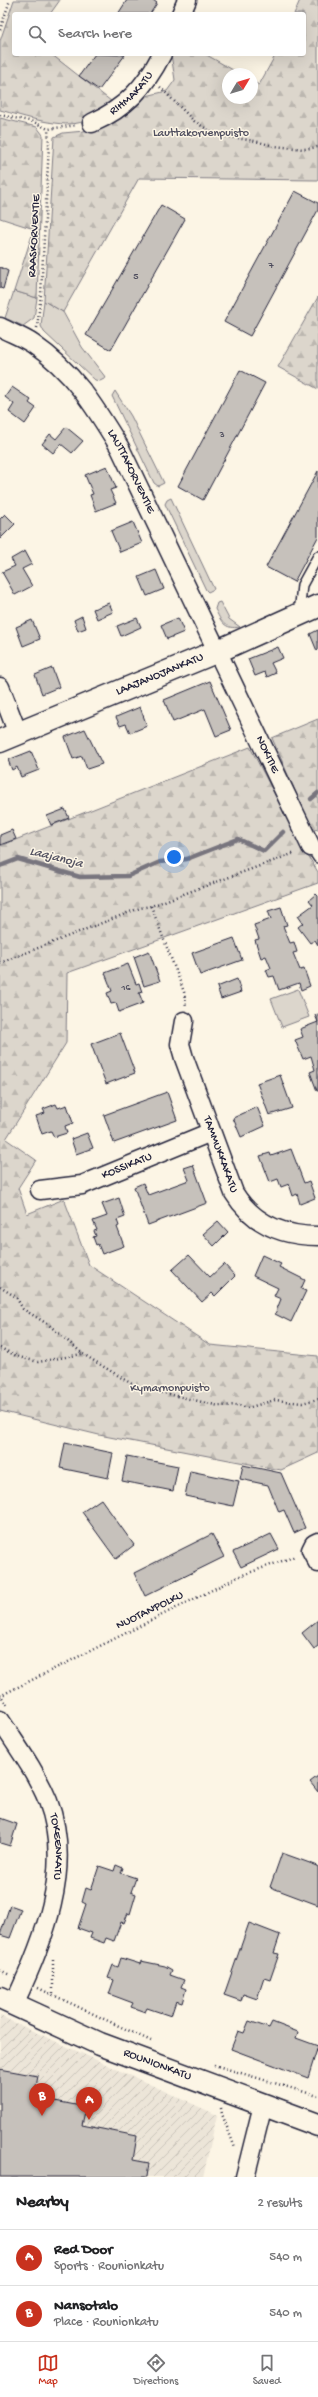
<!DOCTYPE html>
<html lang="en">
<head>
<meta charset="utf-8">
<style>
  :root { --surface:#fff; --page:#f2f2f2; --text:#202124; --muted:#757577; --line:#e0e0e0; --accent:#c8321e }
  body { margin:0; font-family:"Gochi Hand",sans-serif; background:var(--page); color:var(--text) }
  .compass { position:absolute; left:222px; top:68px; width:36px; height:36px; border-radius:50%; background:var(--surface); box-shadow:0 4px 16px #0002; rotate:52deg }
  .you { position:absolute; left:174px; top:857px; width:14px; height:14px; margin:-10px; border:3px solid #fff; border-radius:50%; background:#1a73e8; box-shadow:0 0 0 6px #1a73e833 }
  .badge { display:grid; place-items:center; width:26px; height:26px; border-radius:50%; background:var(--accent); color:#fff; font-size:13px; font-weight:700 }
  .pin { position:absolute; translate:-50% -33px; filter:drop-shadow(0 1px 2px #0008) }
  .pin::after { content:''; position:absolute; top:21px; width:14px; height:12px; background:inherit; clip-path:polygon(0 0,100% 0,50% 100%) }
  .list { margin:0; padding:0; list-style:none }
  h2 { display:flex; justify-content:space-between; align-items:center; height:52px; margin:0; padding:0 16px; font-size:17px }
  h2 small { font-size:13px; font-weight:400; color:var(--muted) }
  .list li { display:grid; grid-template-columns:26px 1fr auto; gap:12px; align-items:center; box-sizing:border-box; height:56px; padding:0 16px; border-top:1px solid var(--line) }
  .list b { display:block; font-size:15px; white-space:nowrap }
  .list p { margin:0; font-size:13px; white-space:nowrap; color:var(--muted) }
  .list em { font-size:13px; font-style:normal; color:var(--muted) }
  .icon { flex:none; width:22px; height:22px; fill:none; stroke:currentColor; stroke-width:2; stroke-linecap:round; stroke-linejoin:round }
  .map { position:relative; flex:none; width:318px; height:2177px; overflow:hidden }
  .search { position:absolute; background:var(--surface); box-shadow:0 4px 16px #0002; left:12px; right:12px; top:12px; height:44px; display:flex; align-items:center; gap:10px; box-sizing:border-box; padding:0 14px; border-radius:4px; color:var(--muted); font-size:15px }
  .sheet { height:164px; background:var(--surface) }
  nav { display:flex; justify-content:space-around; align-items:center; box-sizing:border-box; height:56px; border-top:1px solid var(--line); background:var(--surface); font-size:11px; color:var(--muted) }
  nav a { display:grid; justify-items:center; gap:2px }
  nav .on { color:var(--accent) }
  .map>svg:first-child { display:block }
  .industrial { fill:url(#industrial-furrows) }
  .green { fill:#dcd6cc; stroke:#7f7c84 }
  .forest { fill:url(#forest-firs); stroke:#7f7c84 }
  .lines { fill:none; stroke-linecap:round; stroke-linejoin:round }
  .stream { stroke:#78757e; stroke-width:4.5 }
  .building { fill:#c6c1bb; stroke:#22223b }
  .service-casing { stroke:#22223b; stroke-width:12 }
  .minor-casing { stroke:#22223b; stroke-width:21 }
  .tertiary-casing { stroke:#22223b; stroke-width:25 }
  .secondary-casing { stroke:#22223b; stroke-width:25 }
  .path { stroke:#22223b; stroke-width:2.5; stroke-dasharray:1 3; stroke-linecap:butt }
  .service { stroke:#fcf5e5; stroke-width:9 }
  .minor { stroke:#fcf5e5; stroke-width:18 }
  .tertiary { stroke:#fcf5e5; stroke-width:22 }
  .secondary { stroke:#fcf5e5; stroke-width:22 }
  .labels { text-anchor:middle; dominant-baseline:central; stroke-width:3; stroke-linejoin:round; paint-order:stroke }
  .number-label { font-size:10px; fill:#4b4a5b }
  .street-label { font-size:12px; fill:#22223b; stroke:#fcf5e5 }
  .park-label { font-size:12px; fill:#504f5f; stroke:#fcf5e5 }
  .water-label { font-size:13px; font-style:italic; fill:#545362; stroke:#fcf5e5 }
</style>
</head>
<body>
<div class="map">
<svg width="318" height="2177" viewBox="0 0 318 2177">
  <defs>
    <pattern id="industrial-furrows" width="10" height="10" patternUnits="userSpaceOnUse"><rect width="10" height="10" fill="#ece5d8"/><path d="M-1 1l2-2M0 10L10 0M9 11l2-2" fill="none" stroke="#cac4ba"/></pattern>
    <pattern id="forest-firs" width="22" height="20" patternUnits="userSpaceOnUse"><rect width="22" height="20" fill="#dcd6cc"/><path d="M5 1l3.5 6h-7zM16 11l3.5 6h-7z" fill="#bcb7b0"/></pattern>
  </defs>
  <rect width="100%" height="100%" fill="#fcf5e5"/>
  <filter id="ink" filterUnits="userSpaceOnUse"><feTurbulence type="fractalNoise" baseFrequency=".025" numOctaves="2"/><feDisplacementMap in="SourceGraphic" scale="8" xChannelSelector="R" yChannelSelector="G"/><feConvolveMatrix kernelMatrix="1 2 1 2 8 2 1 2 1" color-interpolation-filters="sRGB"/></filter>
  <g filter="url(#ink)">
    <polygon class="industrial" points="0,2016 217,2115 203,2177 0,2177"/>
    <g class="green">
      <polygon points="14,291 37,298 34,318 23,326 5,318"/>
      <polygon points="44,301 63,312 82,347 106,378 100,381 95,380 44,332 41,326"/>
      <polygon points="115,391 131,416 164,483 158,486 154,483 112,396"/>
      <polygon points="171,498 214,589 208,592 206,590 165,504 167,500"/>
      <path d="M220,602L229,619L240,627C224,630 221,621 215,609L217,603Z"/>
      <polygon points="298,989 309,1017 282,1027 271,999"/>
    </g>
    <g class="forest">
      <path d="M14,0H60L50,14H14V54H51L116,105C106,110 96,117 85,121C63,130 23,116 0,110V41Z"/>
      <polygon points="300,0 318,0 318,180 139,178 63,312 44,301 54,137 63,133 84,131 100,125 146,96 167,91 175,80 171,54 205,54 240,74 228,74 228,98 252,98 252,81 259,85 276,54 304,54 304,14 294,14"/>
      <polygon points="0,118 37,127 43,135 37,298 14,291 34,229 0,218"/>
      <polygon points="318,297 318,389 278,367"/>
      <polygon points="318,719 318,830 311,828 272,738"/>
      <polygon points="250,747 300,843 318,872 318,883 67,973 66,1043 6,1139 36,1160 18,1188 27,1214 64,1199 89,1265 210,1345 318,1356 318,1453 281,1470 99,1435 0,1411 0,846"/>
    </g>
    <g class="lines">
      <g class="stream">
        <polyline points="311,799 318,793"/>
        <polyline points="0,866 18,859 80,877 128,876 160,862 187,859 238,839 264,851 283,832"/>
      </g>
    </g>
    <g class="building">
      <polygon points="127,0 153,0 157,3 150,14 118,14"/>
      <polygon points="95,54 125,55 99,90 79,76"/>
      <polygon points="295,191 318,203 318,210 250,336 224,322"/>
      <polygon points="161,205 185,219 111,350 86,335"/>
      <polygon points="0,267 8,271 3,289 0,288"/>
      <polygon points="240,370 265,383 203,500 178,486"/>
      <polygon points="12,387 31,400 29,403 36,408 25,424 9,412 14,404 5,397"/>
      <polygon points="66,427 83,441 72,453 61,444 53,453 42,444 50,434 56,439"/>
      <polygon points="107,466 116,488 110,490 116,503 96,511 90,495 93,494 85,475"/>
      <polygon points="318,471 318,537 294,582 266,567"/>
      <polygon points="5,514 15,524 0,539 0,519"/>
      <polygon points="133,522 142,543 120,552 111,531"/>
      <polygon points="25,551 32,564 22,569 32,586 15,595 2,572 15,566 11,559"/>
      <polygon points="156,570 164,589 147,596 139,577"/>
      <polygon points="109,603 113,612 97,619 93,609"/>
      <polygon points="82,616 86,628 78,631 74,620"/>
      <polygon points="137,618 141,627 121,636 117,626"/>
      <polygon points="178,618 184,632 167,639 161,625"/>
      <polygon points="32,620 40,639 23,646 16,627"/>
      <polygon points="318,630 318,650 317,651 310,634"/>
      <polygon points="278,647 283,658 271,663 276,673 267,677 265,672 255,676 248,659"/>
      <polygon points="52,668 59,687 42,694 35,675"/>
      <polygon points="210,681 231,730 216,736 205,709 173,722 164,700"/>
      <polygon points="140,707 147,726 130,733 126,724 120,726 116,717"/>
      <polygon points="85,729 102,764 87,769 82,756 73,759 65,737"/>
      <polygon points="31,751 39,770 21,777 17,767 12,770 8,760"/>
      <polygon points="65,809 69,818 51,825 47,816"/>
      <polygon points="12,830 16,839 0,845 0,835"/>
      <polygon points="316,894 318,896 318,945 315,940 310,943 298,927 303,923 298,916 313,905 309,900"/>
      <polygon points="281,907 287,925 283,926 290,943 294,942 297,952 293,953 300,970 304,969 310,986 301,990 299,983 279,990 274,976 269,977 266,970 271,968 266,956 261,958 255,940 259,939 254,925 271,919 268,911"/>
      <polygon points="234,938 242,960 200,975 192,953"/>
      <polygon points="149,951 160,981 144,986 134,957"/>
      <polygon points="128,964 136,984 139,983 142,992 139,993 143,1003 119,1012 116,1003 111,1004 107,993 112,991 105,973"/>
      <polygon points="237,979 241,992 221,999 217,987"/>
      <polygon points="318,1014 318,1091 317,1091 310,1072 315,1070 311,1056 303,1059 295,1040 303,1037 300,1029 318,1022 315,1015"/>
      <polygon points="120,1033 135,1073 106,1084 91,1044"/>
      <polygon points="280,1075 292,1108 269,1115 257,1083"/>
      <polygon points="167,1092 177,1120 114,1143 104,1115"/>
      <polygon points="56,1104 58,1108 67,1105 73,1123 65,1126 67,1133 54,1137 51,1131 42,1134 36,1116 45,1113 43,1109"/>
      <polygon points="257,1107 265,1126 241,1137 233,1118"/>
      <polygon points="87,1133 93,1148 76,1154 71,1139"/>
      <polygon points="291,1149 304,1183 309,1181 315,1198 300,1204 297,1194 293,1196 289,1184 281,1187 278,1179 270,1182 260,1156 270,1153 271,1156"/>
      <polygon points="193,1165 207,1203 148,1225 134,1187 143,1183 148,1195 189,1180 184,1168"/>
      <polygon points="119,1198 125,1217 117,1220 119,1226 117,1227 124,1246 102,1254 98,1244 96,1245 93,1237 96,1236 94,1231 97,1230 93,1221 107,1216 102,1204"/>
      <polygon points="218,1221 228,1232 214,1246 203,1234"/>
      <polygon points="189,1255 210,1277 224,1264 235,1276 215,1296 212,1293 202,1302 172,1270"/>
      <polygon points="262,1255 281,1264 279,1267 305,1280 301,1289 306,1291 291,1322 275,1314 281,1299 274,1296 278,1288 253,1276"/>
      <polygon points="65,1443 113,1453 108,1478 60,1468"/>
      <polygon points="127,1456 178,1466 173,1491 122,1481"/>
      <polygon points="243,1465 281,1473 305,1528 294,1533 284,1510 279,1512 268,1485 240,1479"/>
      <polygon points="190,1471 239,1481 233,1506 185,1496"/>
      <polygon points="101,1499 134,1545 116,1559 82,1512"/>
      <polygon points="212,1534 224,1557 145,1596 134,1573"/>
      <polygon points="271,1534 279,1549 241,1567 233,1552"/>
      <polygon points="318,1620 318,1646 314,1649 302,1633"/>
      <polygon points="318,1776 318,1792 310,1782"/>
      <polygon points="0,1818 17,1824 10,1846 0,1843"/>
      <polygon points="282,1853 318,1866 318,1905 270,1887"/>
      <polygon points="116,1865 123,1868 121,1873 136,1878 131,1892 136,1894 130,1914 128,1913 124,1923 121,1922 114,1941 106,1938 104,1943 90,1938 92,1933 78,1928 86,1904 82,1902 86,1888 91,1890 99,1866 114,1871"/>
      <polygon points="10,1905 21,1909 10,1938 0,1935"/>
      <polygon points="249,1923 280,1935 274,1953 279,1954 270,1980 264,1978 257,1999 243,1994 241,2001 224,1995"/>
      <polygon points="121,1958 140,1964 141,1961 165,1966 172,1970 170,1975 184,1980 181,1987 186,1989 182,2003 176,2001 171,2016 147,2008 145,2012 131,2007 133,2003 109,1994 114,1980 108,1978 113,1965 118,1967"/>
      <polygon points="249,2021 269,2028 272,2022 298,2032 296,2038 318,2046 308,2078 231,2049 238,2031 244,2033"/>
      <polygon points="0,2069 38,2076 34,2097 86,2107 82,2125 137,2136 133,2160 149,2163 147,2177 0,2177"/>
    </g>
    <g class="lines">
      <defs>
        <g id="service">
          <polyline points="299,614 302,585 318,556"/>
          <polyline points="311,847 318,858"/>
        </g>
        <g id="minor">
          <polyline points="181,14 187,0"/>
          <path id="s1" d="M92,123C126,108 145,87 162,54"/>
          <path id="s2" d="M0,327C11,333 23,337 33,344C74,372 95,407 120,448L311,847"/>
          <polyline points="0,687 18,734"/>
          <path id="s3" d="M184,1021L180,1044L184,1058L234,1193C253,1224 282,1236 318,1236"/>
          <path id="s4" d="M40,1190L82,1185L211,1132"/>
          <polyline points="318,1542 314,1544 311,1550 318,1563"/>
          <path id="s5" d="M0,1720C17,1746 36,1772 48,1801C74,1869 43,1943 14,2004"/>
          <polyline points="245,2177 263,2105"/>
        </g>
        <g id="tertiary">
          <path id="s6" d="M0,741L218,651L318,606"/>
        </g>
        <g id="secondary">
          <path id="s7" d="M0,1998L100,2044L318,2125"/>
        </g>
      </defs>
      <use href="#service" class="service-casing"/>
      <use href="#minor" class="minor-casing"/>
      <use href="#tertiary" class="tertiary-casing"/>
      <use href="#secondary" class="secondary-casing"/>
      <g class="path">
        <polyline points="0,30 10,0"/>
        <polyline points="160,87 194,121 216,135 255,141 274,146 304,149 318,147"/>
        <polyline points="0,115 34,122 48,129 77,125"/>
        <polyline points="37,328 41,294 49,145 48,129"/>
        <polyline points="151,906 184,992 186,1006"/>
        <polyline points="0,963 140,908 151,906 295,853"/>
        <polyline points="0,1287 16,1297 23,1309 49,1325 83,1354 135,1386 219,1406 239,1405 247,1408 275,1400 302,1403 318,1399"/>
        <polyline points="0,1348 19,1357 38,1362 82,1354"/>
        <polyline points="0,1694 7,1705"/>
        <polyline points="0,1696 240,1576 296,1556"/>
        <polyline points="53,1960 53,1996"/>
        <polyline points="0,1970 10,1975"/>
        <polyline points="38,1988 151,2041"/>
        <polyline points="214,2065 318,2096"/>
        <polyline points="221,2108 222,2114 235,2148"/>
      </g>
      <use href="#service" class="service"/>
      <use href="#minor" class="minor"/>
      <use href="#tertiary" class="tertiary"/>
      <use href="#secondary" class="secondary"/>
    </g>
  </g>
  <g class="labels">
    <g class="number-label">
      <text x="271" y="266">7</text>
      <text x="136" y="277">5</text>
      <text x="222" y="435">3</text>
      <text x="126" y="988">16</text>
    </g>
    <g class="street-label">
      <text stroke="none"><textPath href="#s1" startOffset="50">RIHMAKATU</textPath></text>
      <text transform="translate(35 236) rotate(-87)">RAASKORVENTIE</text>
      <text stroke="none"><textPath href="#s2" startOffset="200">LAUTTAKORVENTIE</textPath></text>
      <text stroke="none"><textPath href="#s6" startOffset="173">LAAJANOJANKATU</textPath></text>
      <text stroke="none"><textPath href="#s2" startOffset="514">NOKITIE</textPath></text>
      <text stroke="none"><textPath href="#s3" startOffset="141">TAMMUKKAKATU</textPath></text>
      <text stroke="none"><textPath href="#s4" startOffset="91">KOSSIKATU</textPath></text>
      <text transform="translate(150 1611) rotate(-26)">NUOTANPOLKU</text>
      <text stroke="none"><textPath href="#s5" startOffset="141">TOKEENKATU</textPath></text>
      <text stroke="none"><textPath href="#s7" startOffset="171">ROUNIONKATU</textPath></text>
    </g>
    <g class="park-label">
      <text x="201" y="134">Lauttakorvenpuisto</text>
      <text x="170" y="1389">Kymarnonpuisto</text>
    </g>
    <g class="water-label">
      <text transform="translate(56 858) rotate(14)">Laajanoja</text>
    </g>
  </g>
</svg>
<svg class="compass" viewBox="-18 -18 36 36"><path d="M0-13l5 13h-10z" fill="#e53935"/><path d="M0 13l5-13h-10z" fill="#757577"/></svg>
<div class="you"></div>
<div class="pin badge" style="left:89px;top:2120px">A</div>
<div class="pin badge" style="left:42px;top:2116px">B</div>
<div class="search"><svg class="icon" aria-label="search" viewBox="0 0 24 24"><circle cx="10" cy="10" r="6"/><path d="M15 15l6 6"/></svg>Search here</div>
</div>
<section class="sheet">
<h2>Nearby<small>2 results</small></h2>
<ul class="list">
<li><span class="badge">A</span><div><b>Red Door</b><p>Sports · Rounionkatu</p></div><em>540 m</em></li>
<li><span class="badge">B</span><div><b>Nansotalo</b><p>Place · Rounionkatu</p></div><em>540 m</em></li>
</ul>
</section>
<nav>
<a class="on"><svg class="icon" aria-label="map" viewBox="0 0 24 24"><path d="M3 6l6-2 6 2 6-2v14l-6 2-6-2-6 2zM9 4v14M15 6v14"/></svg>Map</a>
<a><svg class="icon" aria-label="directions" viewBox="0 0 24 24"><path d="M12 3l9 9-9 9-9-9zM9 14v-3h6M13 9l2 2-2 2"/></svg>Directions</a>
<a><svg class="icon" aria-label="saved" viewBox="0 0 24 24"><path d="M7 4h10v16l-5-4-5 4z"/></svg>Saved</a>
</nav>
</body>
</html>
